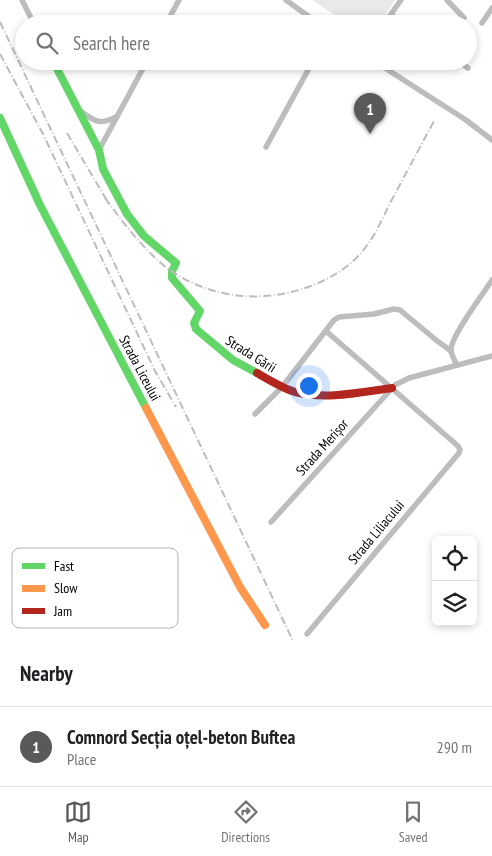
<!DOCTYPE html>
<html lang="en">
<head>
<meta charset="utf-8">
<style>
  :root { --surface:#fff; --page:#f2f2f2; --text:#202124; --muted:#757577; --line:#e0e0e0; --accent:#595959 }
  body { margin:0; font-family:"PT Sans Narrow",sans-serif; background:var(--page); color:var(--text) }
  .controls { position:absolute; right:15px; bottom:15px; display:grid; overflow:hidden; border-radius:8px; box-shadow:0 2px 8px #0003 }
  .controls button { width:45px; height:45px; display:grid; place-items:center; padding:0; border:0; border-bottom:1px solid var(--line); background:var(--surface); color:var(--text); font:25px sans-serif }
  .you { position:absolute; left:308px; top:385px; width:18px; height:18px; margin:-12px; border:4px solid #fff; border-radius:50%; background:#1a73e8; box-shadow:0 0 0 8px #1a73e833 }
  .badge { display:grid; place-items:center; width:32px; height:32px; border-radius:50%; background:var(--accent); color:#fff; font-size:16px; font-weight:700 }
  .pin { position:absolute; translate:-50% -41px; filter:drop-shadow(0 1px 2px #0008) }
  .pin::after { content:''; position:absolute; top:26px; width:18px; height:15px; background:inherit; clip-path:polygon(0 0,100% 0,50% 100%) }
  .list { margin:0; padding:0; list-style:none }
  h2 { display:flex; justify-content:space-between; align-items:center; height:65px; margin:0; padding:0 20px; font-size:21px }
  h2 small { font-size:16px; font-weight:400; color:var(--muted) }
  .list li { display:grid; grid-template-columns:32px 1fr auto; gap:15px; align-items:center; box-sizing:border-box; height:80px; padding:0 20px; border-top:1px solid var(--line) }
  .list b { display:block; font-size:19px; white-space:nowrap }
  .list p { margin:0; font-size:16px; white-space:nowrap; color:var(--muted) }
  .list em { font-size:16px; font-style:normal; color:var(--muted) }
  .icon { flex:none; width:28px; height:28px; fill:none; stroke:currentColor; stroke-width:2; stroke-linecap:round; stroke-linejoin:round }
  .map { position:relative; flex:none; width:492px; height:641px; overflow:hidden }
  .search { position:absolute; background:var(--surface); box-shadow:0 2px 8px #0003; left:15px; right:15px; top:15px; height:55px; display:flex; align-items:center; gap:12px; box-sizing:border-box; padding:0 18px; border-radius:28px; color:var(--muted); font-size:19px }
  .sheet { height:145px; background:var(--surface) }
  nav { display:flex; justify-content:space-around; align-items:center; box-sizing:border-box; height:70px; border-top:1px solid var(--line); background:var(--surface); font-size:14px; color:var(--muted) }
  nav a { display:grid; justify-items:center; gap:2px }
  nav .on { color:var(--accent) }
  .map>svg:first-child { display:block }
  .green { fill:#e9e9e9 }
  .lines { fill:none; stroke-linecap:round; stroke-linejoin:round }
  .street { stroke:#bdbdbd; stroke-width:5.5 }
  .fast { stroke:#63d668; stroke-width:8 }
  .slow { stroke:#ff974d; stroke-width:8 }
  .jam { stroke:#b3261e; stroke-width:8 }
  .rail { stroke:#bdbdbd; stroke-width:2; stroke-dasharray:8 2.5 1 2.5; stroke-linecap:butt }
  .labels { text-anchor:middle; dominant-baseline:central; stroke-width:4; stroke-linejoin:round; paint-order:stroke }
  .street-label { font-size:14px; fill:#000; stroke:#fff }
  .key { fill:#fff; stroke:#b2b2b2; stroke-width:1 }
  .key-label { font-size:14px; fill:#000 }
</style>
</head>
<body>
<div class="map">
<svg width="492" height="641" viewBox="0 0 492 641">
  <rect width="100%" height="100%" fill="#fff"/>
  <polygon class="green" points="312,0 395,0 379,24 348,24"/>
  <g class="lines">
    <g class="street">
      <polyline points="22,0 34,24"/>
      <polyline points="286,0 319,24"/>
      <polyline points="447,0 464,18"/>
      <polyline points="391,15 404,24"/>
      <polyline points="482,23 492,8"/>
      <polyline points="166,24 179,0"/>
      <polyline points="384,24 401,0"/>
      <polyline points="374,61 466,120 492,140"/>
      <polyline points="459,61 468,68"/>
      <path d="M79,110C93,120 100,127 117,116"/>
      <polyline points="266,147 313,61"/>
      <polyline points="99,150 147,61"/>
      <path d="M457,365C455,361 452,356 451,351C449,338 484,293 492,280"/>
      <polyline points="255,414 282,387 334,320 339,317 374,314 394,309 400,310 436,340 451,351"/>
      <polyline points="271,522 395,385 409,378 492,356"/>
      <polyline points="307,634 459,453 460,450 458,446 326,331"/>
    </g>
    <g class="fast">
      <polyline points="53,61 99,150 103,169 127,214 144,236 176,263 172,271 172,278 200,311 194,323 196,329 233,360 257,373"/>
      <polyline points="0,118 40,205 146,408"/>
    </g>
    <polyline class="slow" points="146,408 240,587 265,625"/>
    <path class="jam" d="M257,373C269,380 282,388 295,392C327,400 361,392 392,388"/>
    <g class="rail">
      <polyline points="0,22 293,641"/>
      <polyline points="0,54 43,134 155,371 176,407"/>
      <polyline points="67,133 109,204"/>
      <path d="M105,198C122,221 140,245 162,264C200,295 252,304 299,290C322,283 344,272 360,254C373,240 381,222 389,205C404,177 419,149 434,121"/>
    </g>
  </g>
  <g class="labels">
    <g class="street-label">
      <text transform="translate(251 354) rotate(32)">Strada Gării</text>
      <text transform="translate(140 368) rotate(62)">Strada Liceului</text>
      <text transform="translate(322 447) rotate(-48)">Strada Merișor</text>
      <text transform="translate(376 532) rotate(-50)">Strada Liliacului</text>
    </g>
  </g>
  <rect x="12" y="548" width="166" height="80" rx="8" class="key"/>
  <rect x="22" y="563" width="23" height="6" fill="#63d668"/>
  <rect x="22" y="585" width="23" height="7" fill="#ff974d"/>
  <rect x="22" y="608" width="23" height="6" fill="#b3261e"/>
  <g class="key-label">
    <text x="54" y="571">Fast</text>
    <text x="54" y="593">Slow</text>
    <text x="54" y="616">Jam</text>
  </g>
</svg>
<div class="controls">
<button><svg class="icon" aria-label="locate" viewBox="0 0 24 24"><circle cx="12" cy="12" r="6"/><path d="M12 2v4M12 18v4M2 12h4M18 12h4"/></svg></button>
<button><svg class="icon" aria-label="layers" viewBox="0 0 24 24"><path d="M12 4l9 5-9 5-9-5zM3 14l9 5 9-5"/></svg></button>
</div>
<div class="you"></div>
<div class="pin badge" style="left:370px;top:134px">1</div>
<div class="search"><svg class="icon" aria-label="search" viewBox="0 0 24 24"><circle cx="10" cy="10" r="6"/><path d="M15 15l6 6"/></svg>Search here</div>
</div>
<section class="sheet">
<h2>Nearby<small></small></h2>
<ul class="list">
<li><span class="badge">1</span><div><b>Comnord Secția oțel-beton Buftea</b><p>Place</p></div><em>290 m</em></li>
</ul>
</section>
<nav>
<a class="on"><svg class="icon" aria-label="map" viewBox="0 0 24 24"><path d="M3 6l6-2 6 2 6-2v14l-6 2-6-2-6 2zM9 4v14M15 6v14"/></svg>Map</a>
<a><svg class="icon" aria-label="directions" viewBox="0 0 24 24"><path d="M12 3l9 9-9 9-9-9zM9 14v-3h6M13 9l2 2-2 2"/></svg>Directions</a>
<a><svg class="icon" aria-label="saved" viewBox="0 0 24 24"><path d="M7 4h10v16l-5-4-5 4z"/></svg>Saved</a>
</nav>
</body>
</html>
